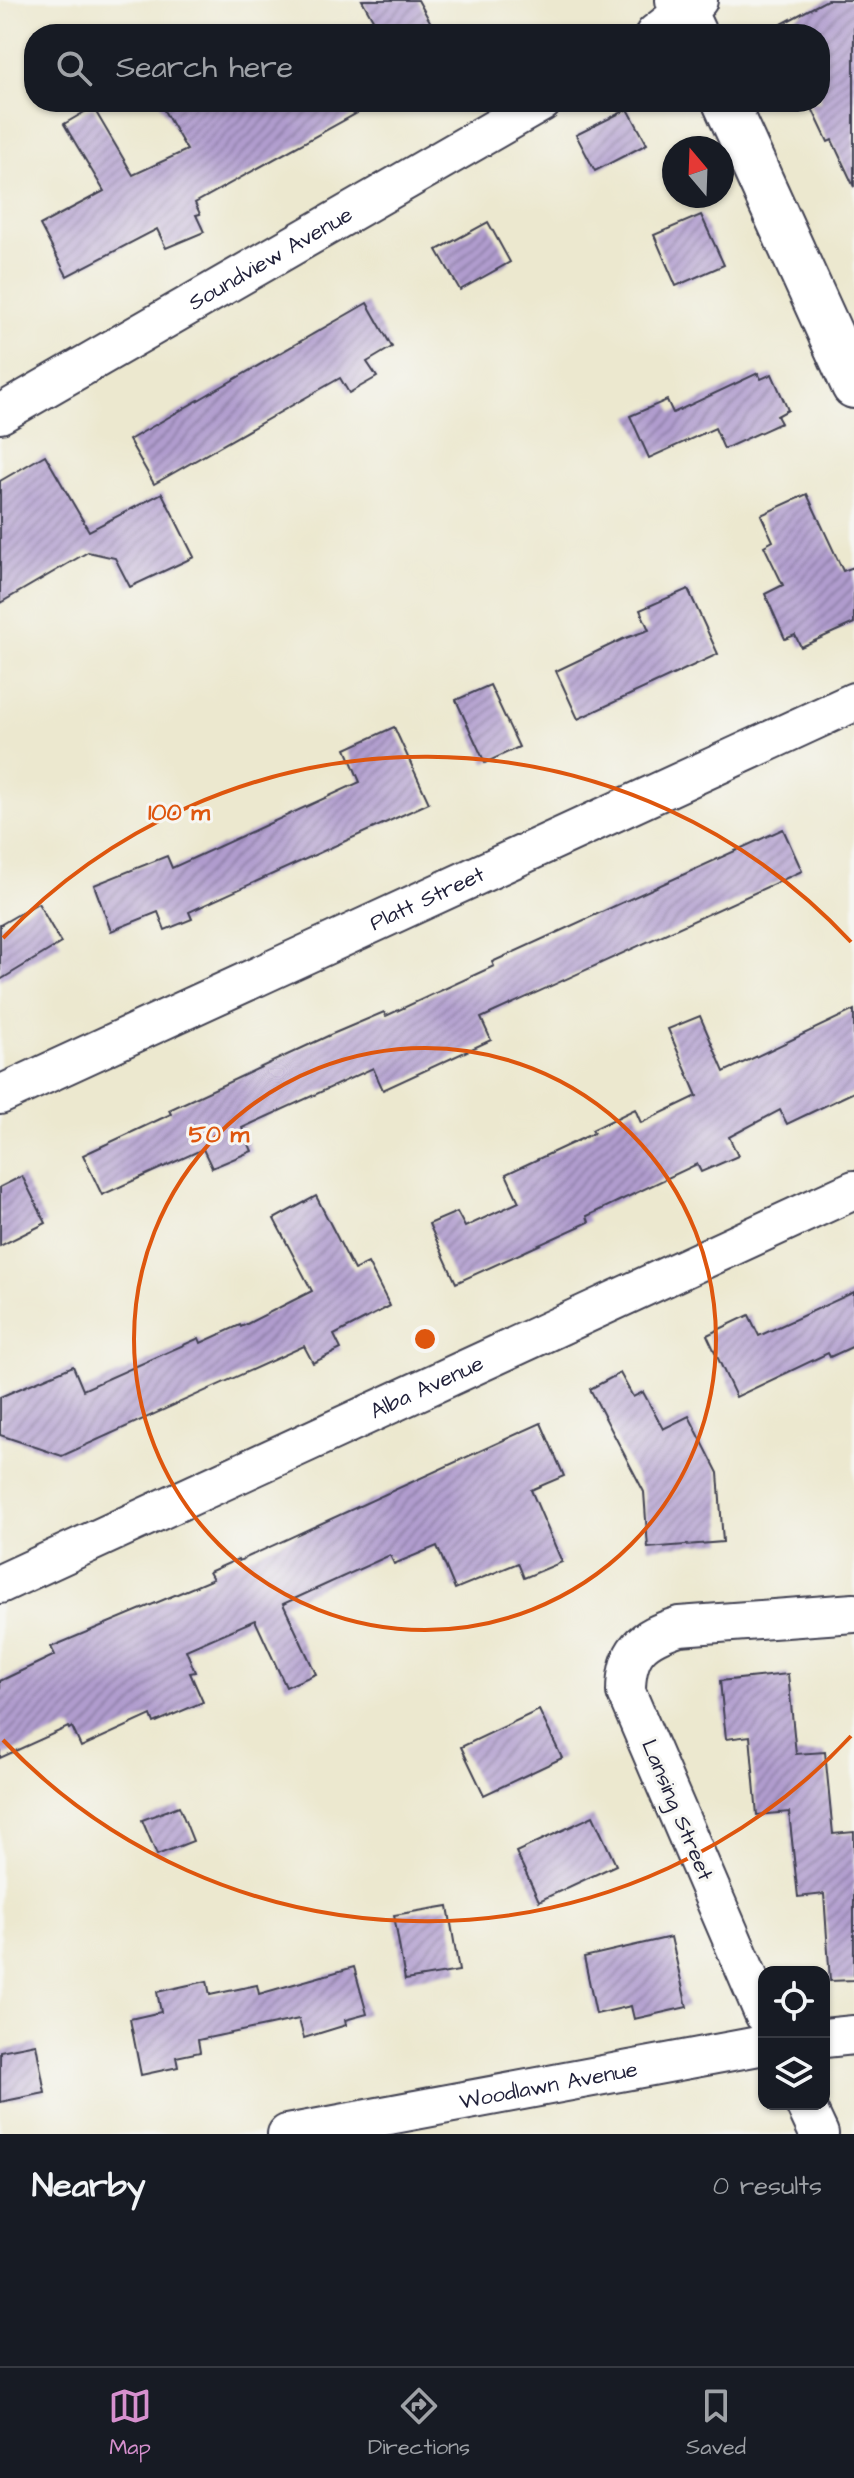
<!DOCTYPE html>
<html lang="en">
<head>
<meta charset="utf-8">
<style>
  :root { --surface:#171b24; --page:#242831; --text:#f1f3f6; --muted:#9ea1a6; --line:#363941; --accent:#d690ce }
  body { margin:0; font-family:"Architects Daughter",sans-serif; background:var(--page); color:var(--text) }
  .controls { position:absolute; right:24px; bottom:24px; display:grid; overflow:hidden; border-radius:16px; box-shadow:0 2px 6px #0004 }
  .controls button { width:72px; height:72px; display:grid; place-items:center; padding:0; border:0; border-bottom:2px solid var(--line); background:var(--surface); color:var(--text); font:40px sans-serif }
  .compass { position:absolute; left:662px; top:136px; width:72px; height:72px; border-radius:50%; background:var(--surface); box-shadow:0 2px 6px #0004; rotate:341deg }
  .list { margin:0; padding:0; list-style:none }
  h2 { display:flex; justify-content:space-between; align-items:center; height:104px; margin:0; padding:0 32px; font-size:34px }
  h2 small { font-size:26px; font-weight:400; color:var(--muted) }
  .icon { flex:none; width:44px; height:44px; fill:none; stroke:currentColor; stroke-width:2; stroke-linecap:round; stroke-linejoin:round }
  .map { position:relative; flex:none; width:854px; height:2134px; overflow:hidden }
  .search { position:absolute; background:var(--surface); box-shadow:0 2px 6px #0004; left:24px; right:24px; top:24px; height:88px; display:flex; align-items:center; gap:20px; box-sizing:border-box; padding:0 28px; border-radius:32px; color:var(--muted); font-size:30px }
  .sheet { height:232px; background:var(--surface) }
  nav { display:flex; justify-content:space-around; align-items:center; box-sizing:border-box; height:112px; border-top:2px solid var(--line); background:var(--surface); font-size:22px; color:var(--muted) }
  nav a { display:grid; justify-items:center; gap:4px }
  nav .on { color:var(--accent) }
  .map>svg:first-child { display:block }
  .building { fill:url(#building-hatch) }
  .lines { fill:none; stroke-linecap:round; stroke-linejoin:round }
  .minor-casing { stroke:#404051; stroke-width:42 }
  .major-casing { stroke:#404051; stroke-width:48 }
  .minor { stroke:#fff; stroke-width:38 }
  .major { stroke:#fff; stroke-width:44 }
  .ring { fill:none; stroke:#de560e; stroke-width:4 }
  .labels { text-anchor:middle; dominant-baseline:central; stroke-width:6; stroke-linejoin:round; paint-order:stroke }
  .street-label { font-size:22px; fill:#22223b; stroke:#f6f6f2 }
  .centre { fill:#de560e; stroke:#f6f6f2; stroke-width:4 }
  .ring-label { font-size:24px; text-anchor:middle; font-weight:bold; fill:#de560e; stroke:#f6f6f2; stroke-width:6; stroke-linejoin:round; paint-order:stroke }
</style>
</head>
<body>
<div class="map">
<svg width="854" height="2134" viewBox="0 0 854 2134">
  <defs>
    <pattern id="building-hatch" width="6" height="6" patternUnits="userSpaceOnUse" patternTransform="scale(2)"><rect width="6" height="6" fill="#b09cce"/><path d="M-1 1l2-2M0 6l6-6M5 7l2-2" fill="none" stroke="#8f7fa8"/></pattern>
  </defs>
  <rect width="100%" height="100%" fill="#f6f6f2"/>
  <filter id="ink" filterUnits="userSpaceOnUse"><feTurbulence type="fractalNoise" baseFrequency=".0125" numOctaves="2"/><feDisplacementMap in="SourceGraphic" scale="16" xChannelSelector="R" yChannelSelector="G"/><feConvolveMatrix kernelMatrix="1 2 1 2 8 2 1 2 1" color-interpolation-filters="sRGB"/></filter>
  <filter id="wash" filterUnits="userSpaceOnUse"><feTurbulence type="fractalNoise" baseFrequency=".006" numOctaves="4" result="noise"/><feDisplacementMap in="SourceGraphic" scale="32" xChannelSelector="R" yChannelSelector="G"/><feGaussianBlur stdDeviation="1.8" result="paint"/><feColorMatrix in="noise" values="0 0 0 0 0 0 0 0 0 0 0 0 0 0 0 0 0 1.4 0 .05"/><feComposite in="paint" operator="in"/></filter>
  <g filter="url(#wash)">
    <rect width="100%" height="100%" fill="#ece8cf"/>
    <g id="blocks">
      <g class="building">
        <polygon points="362,0 418,0 437,34 381,34"/>
        <polygon points="827,0 854,0 854,187 832,140 828,142 809,102 820,102 820,34 763,34"/>
        <polygon points="159,102 377,102 195,203 200,214 196,215 204,232 166,248 157,229 67,276 40,225 104,191 64,124 93,107 133,175 187,150"/>
        <polygon points="628,109 647,144 595,171 576,135"/>
        <polygon points="701,215 724,265 676,286 654,235"/>
        <polygon points="488,222 510,262 460,290 437,250"/>
        <polygon points="367,303 392,347 367,362 377,377 349,393 340,378 154,484 129,440"/>
        <polygon points="758,373 761,379 772,374 788,410 777,416 781,423 724,449 715,428 649,458 630,416 667,400 673,413"/>
        <polygon points="45,455 89,531 162,493 194,557 130,587 115,558 88,552 0,603 0,481"/>
        <polygon points="807,494 843,571 854,567 854,623 801,647 795,635 785,639 765,594 783,585 764,546 773,541 761,515"/>
        <polygon points="688,589 718,654 578,719 556,671 623,639 649,630 640,610"/>
        <polygon points="490,685 519,747 485,763 456,700"/>
        <polygon points="394,727 429,803 189,912 192,919 165,930 158,912 111,931 94,885 167,856 172,868 360,782 346,749"/>
        <polygon points="783,829 802,871 481,1018 491,1040 383,1090 373,1068 242,1128 252,1151 212,1168 203,1149 102,1195 83,1155 171,1114 169,1110 330,1035 384,1012 386,1016 494,966 492,962"/>
        <polygon points="38,903 61,943 0,980 0,925"/>
        <polygon points="854,1010 854,1092 787,1124 780,1110 729,1137 738,1156 701,1172 697,1164 587,1216 589,1222 456,1283 429,1224 457,1212 465,1227 519,1202 506,1174 594,1133 592,1130 635,1109 641,1123 697,1096 668,1029 700,1016 724,1072"/>
        <polygon points="22,1176 46,1223 0,1246 0,1187"/>
        <polygon points="316,1196 354,1270 368,1263 390,1306 334,1335 341,1349 313,1363 304,1346 62,1456 0,1435 0,1397 73,1366 83,1390 199,1338 201,1343 240,1325 241,1327 312,1291 274,1219"/>
        <polygon points="854,1292 854,1346 830,1357 828,1353 736,1397 707,1335 749,1315 759,1336"/>
        <polygon points="620,1373 633,1397 643,1392 663,1429 689,1416 718,1473 723,1542 648,1548 644,1492 590,1389"/>
        <polygon points="541,1423 564,1476 531,1490 562,1562 524,1578 518,1563 455,1589 437,1546 394,1564 390,1555 283,1604 316,1674 286,1687 255,1620 186,1650 195,1672 190,1673 203,1702 154,1723 151,1715 81,1747 72,1727 69,1729 68,1727 0,1758 0,1681 55,1655 51,1647 213,1579 209,1572 238,1559 239,1561"/>
        <polygon points="788,1674 796,1754 825,1752 833,1834 854,1832 854,1980 830,1981 824,1894 798,1897 789,1812 757,1815 750,1736 726,1739 720,1681"/>
        <polygon points="539,1710 562,1758 484,1795 461,1747"/>
        <polygon points="179,1806 193,1841 157,1855 142,1820"/>
        <polygon points="593,1816 616,1865 539,1901 516,1852"/>
        <polygon points="448,1906 459,1971 405,1980 394,1915"/>
        <polygon points="671,1937 687,2007 634,2019 631,2006 596,2014 584,1957"/>
        <polygon points="354,1967 367,2014 345,2020 346,2025 304,2038 299,2019 198,2040 200,2052 176,2057 178,2067 141,2075 130,2019 161,2012 157,1992 207,1981 210,1995 257,1985 259,1994"/>
        <polygon points="36,2044 45,2093 0,2102 0,2051"/>
      </g>
    </g>
  </g>
  <g filter="url(#ink)">
    <use href="#blocks" fill-opacity="0" stroke="#404051" stroke-width="2"/>
    <g class="lines">
      <defs>
        <g id="minor">
          <polyline points="655,34 698,0"/>
          <path id="s1" d="M0,414L542,102"/>
          <path id="s2" d="M0,1095L854,702"/>
          <path id="s3" d="M0,1584L854,1190"/>
          <path d="M764,2014L626,1692C626,1651 641,1638 679,1626L854,1613"/>
          <polyline points="824,2038 854,2035"/>
          <polyline points="805,2104 819,2134"/>
          <path id="s4" d="M287,2134L764,2045"/>
        </g>
        <g id="major">
          <polyline points="678,0 694,34"/>
          <polyline points="725,102 854,386"/>
        </g>
      </defs>
      <use href="#minor" class="minor-casing"/>
      <use href="#major" class="major-casing"/>
      <use href="#minor" class="minor"/>
      <use href="#major" class="major"/>
    </g>
  </g>
  <g class="ring">
    <circle cx="425" cy="1339" r="291"/>
    <path d="M851 1736A582 582 0 0 1 3 1740M3 938A582 582 0 0 1 851 942"/>
  </g>
  <g class="labels">
    <g class="street-label">
      <text stroke="none"><textPath href="#s1" startOffset="312">Soundview Avenue</textPath></text>
      <text stroke="none"><textPath href="#s2" startOffset="470">Platt Street</textPath></text>
      <text stroke="none"><textPath href="#s3" startOffset="470">Alba Avenue</textPath></text>
      <text transform="translate(677 1810) rotate(67)">Lansing Street</text>
      <text stroke="none"><textPath href="#s4" startOffset="266">Woodlawn Avenue</textPath></text>
    </g>
  </g>
  <circle cx="425" cy="1339" r="12" class="centre"/>
  <g class="ring-label">
    <text x="179" y="820">100 m</text>
    <text x="219" y="1142">50 m</text>
  </g>
</svg>
<div class="controls">
<button><svg class="icon" aria-label="locate" viewBox="0 0 24 24"><circle cx="12" cy="12" r="6"/><path d="M12 2v4M12 18v4M2 12h4M18 12h4"/></svg></button>
<button><svg class="icon" aria-label="layers" viewBox="0 0 24 24"><path d="M12 4l9 5-9 5-9-5zM3 14l9 5 9-5"/></svg></button>
</div>
<svg class="compass" viewBox="-18 -18 36 36"><path d="M0-13l5 13h-10z" fill="#e53935"/><path d="M0 13l5-13h-10z" fill="#9ea1a6"/></svg>
<div class="search"><svg class="icon" aria-label="search" viewBox="0 0 24 24"><circle cx="10" cy="10" r="6"/><path d="M15 15l6 6"/></svg>Search here</div>
</div>
<section class="sheet">
<h2>Nearby<small>0 results</small></h2>
<ul class="list">
</ul>
</section>
<nav>
<a class="on"><svg class="icon" aria-label="map" viewBox="0 0 24 24"><path d="M3 6l6-2 6 2 6-2v14l-6 2-6-2-6 2zM9 4v14M15 6v14"/></svg>Map</a>
<a><svg class="icon" aria-label="directions" viewBox="0 0 24 24"><path d="M12 3l9 9-9 9-9-9zM9 14v-3h6M13 9l2 2-2 2"/></svg>Directions</a>
<a><svg class="icon" aria-label="saved" viewBox="0 0 24 24"><path d="M7 4h10v16l-5-4-5 4z"/></svg>Saved</a>
</nav>
</body>
</html>
